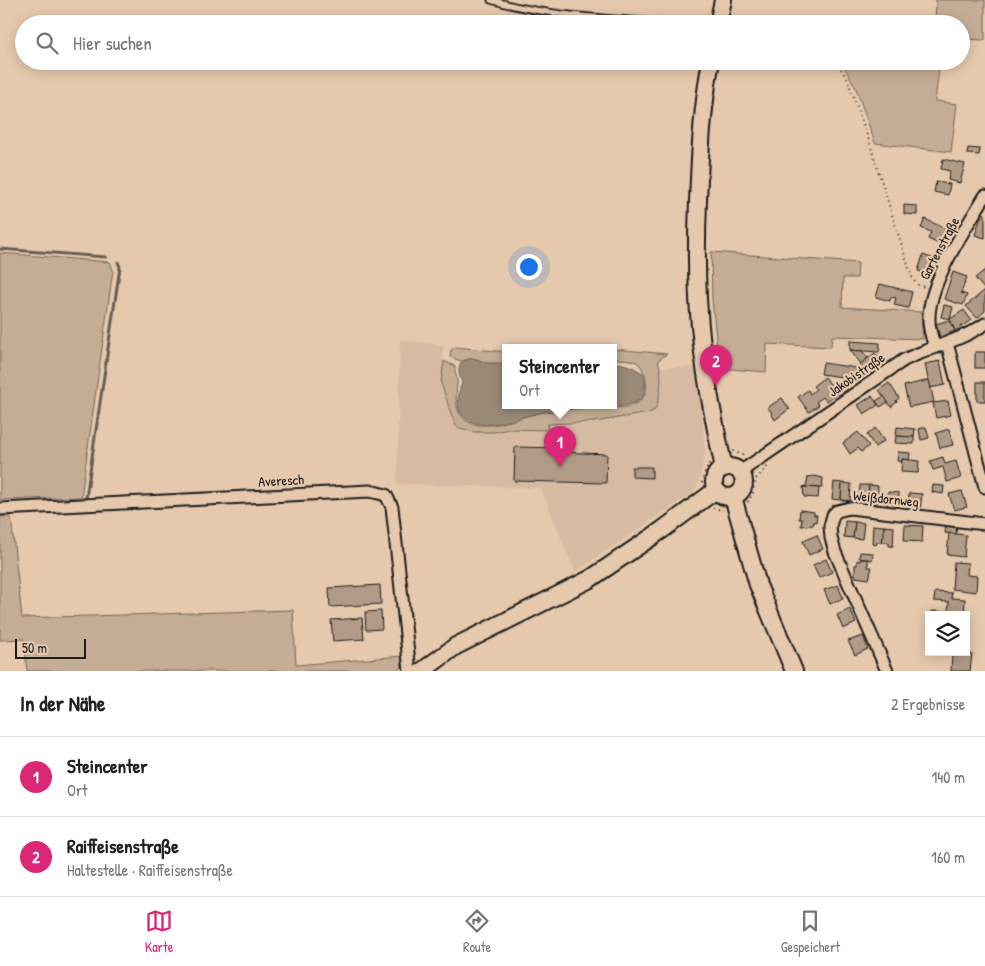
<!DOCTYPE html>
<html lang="de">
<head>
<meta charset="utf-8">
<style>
  :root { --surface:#fff; --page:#f6f6f6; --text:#202124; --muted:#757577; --line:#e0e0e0; --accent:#db2777 }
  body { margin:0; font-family:"Patrick Hand",sans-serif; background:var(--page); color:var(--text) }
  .controls { position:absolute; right:15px; bottom:15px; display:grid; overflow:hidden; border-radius:0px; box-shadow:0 2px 12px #0003 }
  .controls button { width:45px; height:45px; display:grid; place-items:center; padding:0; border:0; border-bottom:1px solid var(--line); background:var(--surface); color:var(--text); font:25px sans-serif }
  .scale { position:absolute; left:15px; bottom:12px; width:71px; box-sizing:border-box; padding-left:5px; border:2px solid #1c1c1c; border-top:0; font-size:14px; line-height:18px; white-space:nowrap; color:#1c1c1c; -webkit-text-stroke:4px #e6c9ad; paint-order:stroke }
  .you { position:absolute; left:528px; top:266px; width:18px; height:18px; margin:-12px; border:4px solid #fff; border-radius:50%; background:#1a73e8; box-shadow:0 0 0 8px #1a73e833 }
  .badge { display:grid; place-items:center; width:32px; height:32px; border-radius:50%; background:var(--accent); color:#fff; font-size:16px; font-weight:700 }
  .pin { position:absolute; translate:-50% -41px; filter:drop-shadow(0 1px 2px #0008) }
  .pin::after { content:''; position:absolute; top:26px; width:18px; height:15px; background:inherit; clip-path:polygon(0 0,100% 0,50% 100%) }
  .popup { position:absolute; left:502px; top:344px; width:115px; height:65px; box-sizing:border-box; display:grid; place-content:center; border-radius:0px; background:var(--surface); filter:drop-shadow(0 1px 4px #0005); font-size:16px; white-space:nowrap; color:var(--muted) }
  .popup b { font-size:19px; color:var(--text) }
  .popup::after { content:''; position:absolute; left:50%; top:100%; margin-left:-10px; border:10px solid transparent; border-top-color:var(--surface) }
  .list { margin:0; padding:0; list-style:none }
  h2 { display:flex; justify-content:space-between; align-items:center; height:65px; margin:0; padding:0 20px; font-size:21px }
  h2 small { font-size:16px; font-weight:400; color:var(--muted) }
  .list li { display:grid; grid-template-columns:32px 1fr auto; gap:15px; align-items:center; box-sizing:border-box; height:80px; padding:0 20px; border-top:1px solid var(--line) }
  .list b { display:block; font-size:19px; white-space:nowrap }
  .list p { margin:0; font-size:16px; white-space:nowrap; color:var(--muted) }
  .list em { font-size:16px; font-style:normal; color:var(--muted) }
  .icon { flex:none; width:28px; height:28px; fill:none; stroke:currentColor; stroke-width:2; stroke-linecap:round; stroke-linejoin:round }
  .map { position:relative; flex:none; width:985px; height:671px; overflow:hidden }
  .search { position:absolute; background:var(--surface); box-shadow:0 2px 12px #0003; left:15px; right:15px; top:15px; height:55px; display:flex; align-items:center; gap:12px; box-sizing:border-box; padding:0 18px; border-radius:28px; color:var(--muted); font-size:19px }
  .sheet { height:225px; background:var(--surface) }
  nav { display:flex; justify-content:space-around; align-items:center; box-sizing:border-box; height:70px; border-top:1px solid var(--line); background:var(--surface); font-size:14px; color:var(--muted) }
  nav a { display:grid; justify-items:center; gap:2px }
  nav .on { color:var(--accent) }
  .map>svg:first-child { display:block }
  .built { fill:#d6bba2 }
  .green { fill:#c5ad95; stroke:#706458 }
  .water { fill:#9b8978; stroke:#685d53 }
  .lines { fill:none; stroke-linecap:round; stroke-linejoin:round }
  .stream { stroke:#685d53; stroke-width:3 }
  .building { fill:#b19b87; stroke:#1c1c1c }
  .lane-casing { stroke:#1c1c1c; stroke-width:9 }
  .street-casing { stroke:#1c1c1c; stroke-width:15 }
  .secondary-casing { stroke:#1c1c1c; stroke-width:20 }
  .path { stroke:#1c1c1c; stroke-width:2; stroke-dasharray:1 4; stroke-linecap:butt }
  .lane { stroke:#e6c9ad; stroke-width:5.5 }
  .street { stroke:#e6c9ad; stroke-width:11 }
  .secondary { stroke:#e6c9ad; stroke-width:16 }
  .labels { text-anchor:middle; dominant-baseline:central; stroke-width:4.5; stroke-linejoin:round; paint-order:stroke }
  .street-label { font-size:14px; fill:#1c1c1c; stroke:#e6c9ad }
</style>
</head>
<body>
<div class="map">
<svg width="985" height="671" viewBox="0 0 985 671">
  <rect width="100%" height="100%" fill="#e6c9ad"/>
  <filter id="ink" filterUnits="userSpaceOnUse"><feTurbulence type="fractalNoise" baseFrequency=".02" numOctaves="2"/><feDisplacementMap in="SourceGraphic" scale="10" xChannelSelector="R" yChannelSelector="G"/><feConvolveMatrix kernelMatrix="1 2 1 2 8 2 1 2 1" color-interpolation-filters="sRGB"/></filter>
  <g filter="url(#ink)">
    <polygon class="built" points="400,340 443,345 443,371 441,374 443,390 455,425 494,432 509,429 547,430 548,424 594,422 649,413 660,392 660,367 698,367 705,452 698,485 693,493 575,572 541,488 397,484"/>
    <g class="green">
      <polygon points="936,0 985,0 985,40 961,39 961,24 935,24"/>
      <polygon points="841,61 940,61 935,101 957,104 951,152 875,143 856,88"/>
      <polygon points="711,252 858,263 857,278 843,278 842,307 921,312 923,339 832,336 831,347 767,344 766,372 719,368 712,299"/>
      <polygon points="0,253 110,262 113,270 81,497 0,500"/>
      <polygon points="455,347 506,352 506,362 495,367 464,362 450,357 451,350"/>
      <path d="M614,349L667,354L658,360C663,376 661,395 655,410L649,413L594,422L548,424L547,430L509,429L494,432H474L460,428L455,425L441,383L444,361L455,366C454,374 458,378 457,384C456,396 454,411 465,420C484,434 520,416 539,413C553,410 568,409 581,408C596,407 622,411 635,404C648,397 649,383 643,371C642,368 640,364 636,362C630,359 621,359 614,359Z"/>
      <polygon points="0,517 11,517 22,618 293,610 296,665 402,656 402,667 395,671 27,671 24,639 0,640"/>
    </g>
    <path class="water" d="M473,358L488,363H506V406H614V363C627,364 634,367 645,375C645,383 647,394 640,400C623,411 582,407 561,410C552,411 543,412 534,414C525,416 515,420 505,422C473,429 448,420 462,383C459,373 457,370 462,361Z"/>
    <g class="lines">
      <g class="stream">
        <polyline points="0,249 106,257"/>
        <polyline points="86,498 120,267 118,262"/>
      </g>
    </g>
    <g class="building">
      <polygon points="968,148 980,149 979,155 967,154"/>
      <polygon points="943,159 965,164 960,183 948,180 950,171 941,169"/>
      <polygon points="936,182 950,184 948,195 934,192"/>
      <polygon points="904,205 917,206 917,215 904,214"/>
      <polygon points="982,213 985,214 985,238 975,235"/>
      <polygon points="925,219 948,230 941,245 928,239 931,232 921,228"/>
      <polygon points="923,255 934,259 929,274 918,271"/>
      <polygon points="985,270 985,311 977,318 966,306 985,290 975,278"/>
      <polygon points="953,272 967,277 961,293 967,295 963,305 944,299"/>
      <polygon points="880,284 912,292 908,308 894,305 896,298 891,297 890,301 876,297"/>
      <polygon points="944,305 953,307 950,319 941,317"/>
      <polygon points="964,310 971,320 955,331 950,319"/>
      <polygon points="949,320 955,331 940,337 936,324"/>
      <polygon points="850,341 880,343 879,352 850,350"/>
      <polygon points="850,350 862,351 868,358 861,364"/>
      <rect x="975" y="352" width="10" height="16"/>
      <polygon points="875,353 882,362 868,374 860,364"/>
      <polygon points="940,361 945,385 930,388 925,364"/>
      <polygon points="823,363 857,368 856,379 821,374"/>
      <polygon points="825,377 837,394 826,401 823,397 816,402 819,405 809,412 798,397 808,390 810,394 816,389 813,386"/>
      <polygon points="929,380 934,402 909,407 904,386"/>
      <polygon points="844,382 848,388 838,395 834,389"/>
      <rect x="977" y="382" width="8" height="19"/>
      <polygon points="889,383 899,398 896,401 897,402 891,407 879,390"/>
      <polygon points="872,396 878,405 864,414 858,405"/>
      <polygon points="884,396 888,402 880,407 876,401"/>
      <polygon points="782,398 790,410 789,409 775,420 771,413 772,412 767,408"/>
      <polygon points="948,401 951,415 936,418 933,403"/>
      <polygon points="897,427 915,429 914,437 896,436"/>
      <polygon points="926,427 929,438 921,440 919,429"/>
      <polygon points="875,428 884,441 875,447 867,435"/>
      <polygon points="949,429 953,445 940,448 936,433"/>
      <polygon points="858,432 869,446 861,452 858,448 850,454 843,443"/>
      <polygon points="896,436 914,437 914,444 895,443"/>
      <polygon points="515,447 559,448 559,452 607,454 606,483 514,481"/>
      <polygon points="898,452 910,453 909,460 902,459 902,462 897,461"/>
      <polygon points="943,457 945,464 956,461 961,478 947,482 943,467 933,470 930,461"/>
      <polygon points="902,459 919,461 918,473 901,472"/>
      <polygon points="632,467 652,467 652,478 632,477"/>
      <polygon points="814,476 823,478 822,488 803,487 806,486 808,477"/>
      <polygon points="834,482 842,483 841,500 832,499"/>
      <polygon points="842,483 851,484 850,501 841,500"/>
      <polygon points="860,485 869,485 868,502 859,502"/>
      <polygon points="869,485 878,486 877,503 868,502"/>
      <polygon points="933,485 944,486 943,494 932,492"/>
      <polygon points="803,487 819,488 818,498 804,497"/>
      <polygon points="962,491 967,507 954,510 949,494"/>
      <polygon points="888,492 899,493 898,508 887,507"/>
      <polygon points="909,493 922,494 920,510 908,509"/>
      <polygon points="800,510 814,512 814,515 817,515 816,522 814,521 813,525 801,526 802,519 799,519"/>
      <polygon points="845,521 855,522 853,538 844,537"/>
      <polygon points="855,522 864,523 862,539 853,538"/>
      <polygon points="946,524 957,525 956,534 945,533"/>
      <polygon points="873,525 884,526 882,542 877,542 876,545 872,544"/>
      <polygon points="905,525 923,526 922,542 904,541"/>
      <polygon points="884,526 894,527 893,546 889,546 889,543 882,542"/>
      <polygon points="949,533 966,535 964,557 947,555"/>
      <polygon points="817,535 823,549 809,555 803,541"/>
      <polygon points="860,552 873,553 872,560 859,558"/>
      <polygon points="826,559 832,572 819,578 813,565"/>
      <polygon points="861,559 868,559 868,567 872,567 869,579 855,577 855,565 857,565 857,560 860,561"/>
      <polygon points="954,562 968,563 967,575 977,576 976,592 952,589"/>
      <polygon points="380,585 381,604 330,607 329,588"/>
      <polygon points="838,585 843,598 830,604 824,590"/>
      <polygon points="935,592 952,593 951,598 965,599 964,615 931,615 932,611 948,612 949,602 934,601"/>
      <polygon points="850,609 856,623 843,629 837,615"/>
      <polygon points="381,611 382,629 366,630 365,612"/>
      <polygon points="362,618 364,639 333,641 331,620"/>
      <polygon points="966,628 971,629 969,650 966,650"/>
      <polygon points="863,636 868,649 855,655 848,641"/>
      <polygon points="952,653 972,654 970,671 951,671"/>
    </g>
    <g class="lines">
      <defs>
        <path id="lane" d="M491,0C552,18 618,18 680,24"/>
        <g id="street">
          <polyline points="947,343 985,487"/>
          <path d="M935,347C932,338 929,330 929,321C927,284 966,228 985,196"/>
          <path d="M740,472L904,360C931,347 960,341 985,324"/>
          <polyline points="0,509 370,491 386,495 392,507 410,671"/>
          <polyline points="887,671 835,552 831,538 830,526 833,515 837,511 850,508 985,524"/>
        </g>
        <g id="secondary">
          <polyline points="718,24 723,0"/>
          <path d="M711,61C702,107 700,154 698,201C696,249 696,297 702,345C707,386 715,427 724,468"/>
          <circle cx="729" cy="482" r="15"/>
          <polyline points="733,497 758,585 794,671"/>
          <polyline points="422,671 456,646 590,579 662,530 716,490"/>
        </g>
      </defs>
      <use href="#lane" class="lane-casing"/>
      <use href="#street" class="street-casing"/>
      <use href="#secondary" class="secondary-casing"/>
      <g class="path">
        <polyline points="835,61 847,78 869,141 911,275 916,284 924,287"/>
        <polyline points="733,451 745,456"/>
        <polyline points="702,483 704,475 710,462"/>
        <polyline points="748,502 753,493 756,479 768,466"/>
        <polyline points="713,508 723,510"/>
      </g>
      <use href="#lane" class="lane"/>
      <use href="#street" class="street"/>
      <use href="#secondary" class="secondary"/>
    </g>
  </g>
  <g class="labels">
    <g class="street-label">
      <text transform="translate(939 248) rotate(-62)">Gartenstraße</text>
      <text transform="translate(856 374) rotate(-35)">Jakobistraße</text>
      <text transform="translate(281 480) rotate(-3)">Averesch</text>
      <text transform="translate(886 498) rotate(6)">Weißdornweg</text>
    </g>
  </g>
</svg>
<div class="controls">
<button><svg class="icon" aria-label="layers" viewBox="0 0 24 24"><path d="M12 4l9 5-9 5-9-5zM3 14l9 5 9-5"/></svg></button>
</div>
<div class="scale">50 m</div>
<div class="you"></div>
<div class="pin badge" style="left:560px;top:467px">1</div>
<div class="popup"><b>Steincenter</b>Ort</div>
<div class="pin badge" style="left:716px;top:386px">2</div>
<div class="search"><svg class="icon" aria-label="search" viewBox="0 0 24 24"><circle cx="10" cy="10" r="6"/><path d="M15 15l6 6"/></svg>Hier suchen</div>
</div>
<section class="sheet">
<h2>In der Nähe<small>2 Ergebnisse</small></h2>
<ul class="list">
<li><span class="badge">1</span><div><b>Steincenter</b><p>Ort</p></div><em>140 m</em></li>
<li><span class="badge">2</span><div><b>Raiffeisenstraße</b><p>Haltestelle · Raiffeisenstraße</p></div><em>160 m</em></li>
</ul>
</section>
<nav>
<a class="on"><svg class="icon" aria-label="map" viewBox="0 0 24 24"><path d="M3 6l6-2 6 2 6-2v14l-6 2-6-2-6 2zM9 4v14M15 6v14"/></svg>Karte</a>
<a><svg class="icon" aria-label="directions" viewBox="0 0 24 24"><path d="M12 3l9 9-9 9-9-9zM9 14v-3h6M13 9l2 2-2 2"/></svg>Route</a>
<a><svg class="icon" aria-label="saved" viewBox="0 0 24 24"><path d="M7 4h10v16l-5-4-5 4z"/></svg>Gespeichert</a>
</nav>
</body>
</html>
